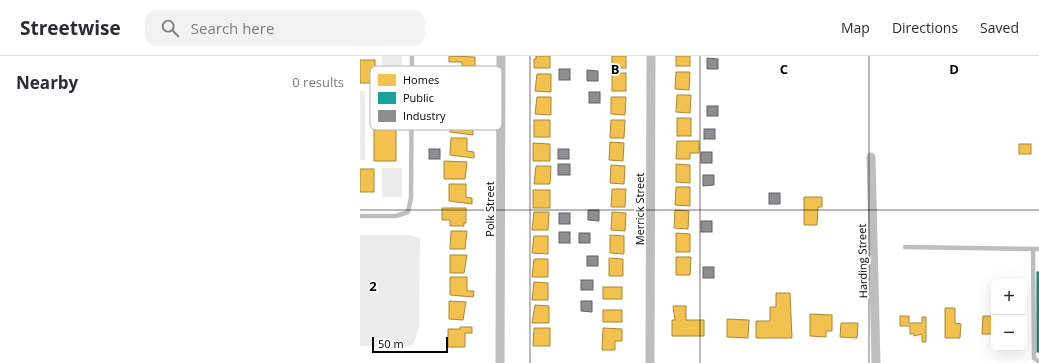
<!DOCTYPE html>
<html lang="en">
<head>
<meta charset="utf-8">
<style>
  :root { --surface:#fff; --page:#f2f2f3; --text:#2b2b33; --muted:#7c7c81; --line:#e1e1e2 }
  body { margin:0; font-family:"Open Sans",sans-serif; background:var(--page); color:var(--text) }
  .controls { position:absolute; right:12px; bottom:12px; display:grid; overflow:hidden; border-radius:8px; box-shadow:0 4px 16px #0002 }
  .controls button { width:36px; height:36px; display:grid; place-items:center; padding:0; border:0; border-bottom:1px solid var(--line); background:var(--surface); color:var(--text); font:20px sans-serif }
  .scale { position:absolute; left:12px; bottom:10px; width:76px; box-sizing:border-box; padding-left:4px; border:2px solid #000; border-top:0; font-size:11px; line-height:14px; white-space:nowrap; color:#000; -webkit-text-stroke:3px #fff; paint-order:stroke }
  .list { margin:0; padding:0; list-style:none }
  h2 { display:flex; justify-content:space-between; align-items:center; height:52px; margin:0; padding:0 16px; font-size:17px }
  h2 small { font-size:13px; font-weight:400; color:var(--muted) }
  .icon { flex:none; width:22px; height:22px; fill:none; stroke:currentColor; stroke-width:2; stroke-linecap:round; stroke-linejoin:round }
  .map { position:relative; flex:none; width:679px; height:307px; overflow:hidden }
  header { display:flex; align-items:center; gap:24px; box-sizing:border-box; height:56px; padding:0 20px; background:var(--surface); border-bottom:1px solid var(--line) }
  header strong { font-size:19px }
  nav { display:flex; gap:22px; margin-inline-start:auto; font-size:14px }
  .search { width:280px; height:36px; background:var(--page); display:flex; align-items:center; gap:10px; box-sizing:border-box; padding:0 14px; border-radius:12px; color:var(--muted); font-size:15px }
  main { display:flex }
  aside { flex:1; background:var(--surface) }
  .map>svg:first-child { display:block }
  .green { fill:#ececec }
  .homes { fill:#f2c14e; stroke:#a98737 }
  .public { fill:#17a398; stroke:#10726a }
  .industry { fill:#8d8d92; stroke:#636366 }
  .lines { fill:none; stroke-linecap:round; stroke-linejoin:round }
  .lane { stroke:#bebebe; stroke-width:4.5 }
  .street { stroke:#bebebe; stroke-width:9 }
  .grid { fill:none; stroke:#000; stroke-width:1; stroke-opacity:0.55 }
  .labels { text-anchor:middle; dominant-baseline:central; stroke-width:4; stroke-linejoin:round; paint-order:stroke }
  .street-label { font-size:11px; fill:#000; stroke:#fff }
  .key { fill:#fff; stroke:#b2b2b2; stroke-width:1 }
  .key-label { font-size:11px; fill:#000 }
  .grid-label { font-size:13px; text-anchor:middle; font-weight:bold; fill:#000; stroke:#fff; stroke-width:4; stroke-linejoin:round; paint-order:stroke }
</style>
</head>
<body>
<header>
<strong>Streetwise</strong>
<div class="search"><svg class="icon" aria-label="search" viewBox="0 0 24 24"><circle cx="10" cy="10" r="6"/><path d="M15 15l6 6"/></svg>Search here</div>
<nav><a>Map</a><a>Directions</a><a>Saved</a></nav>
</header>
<main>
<aside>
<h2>Nearby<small>0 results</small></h2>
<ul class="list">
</ul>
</aside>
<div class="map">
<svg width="679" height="307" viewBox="0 0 679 307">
  <rect width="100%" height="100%" fill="#fff"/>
  <g class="green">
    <rect x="22" y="0" width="20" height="27"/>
    <rect x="0" y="35" width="5" height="69"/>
    <rect x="22" y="112" width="20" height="29"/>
    <polygon points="0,179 50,179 60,182 59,271 55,284 51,290 41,292 0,290"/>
  </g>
  <g class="homes">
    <polygon points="89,0 115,1 115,10 102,10 102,6 89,6"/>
    <polygon points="176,0 190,0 190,12 174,12 174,3 176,3"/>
    <rect x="252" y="0" width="14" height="12"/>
    <rect x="316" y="0" width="14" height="10"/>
    <rect x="0" y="4" width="15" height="23"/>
    <polygon points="316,16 330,16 329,34 315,33"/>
    <rect x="252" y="17" width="14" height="18"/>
    <polygon points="177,18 191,18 191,36 175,35"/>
    <rect x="14" y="34" width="22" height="71"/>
    <polygon points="317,39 331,39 330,57 316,56"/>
    <polygon points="177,41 191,41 191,59 175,58"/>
    <polygon points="251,41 266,41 265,59 251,58"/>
    <polygon points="90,59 107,59 107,72 113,72 113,79 90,76"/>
    <rect x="317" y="62" width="14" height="18"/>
    <rect x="174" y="64" width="16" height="17"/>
    <polygon points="251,64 265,64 264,82 250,82"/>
    <polygon points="91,82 107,82 107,95 114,96 114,102 90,99"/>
    <polygon points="317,85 339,85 339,97 330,97 330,103 316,103"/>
    <polygon points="250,86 264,87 263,105 249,104"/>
    <polygon points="173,87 190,88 190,105 173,105"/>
    <rect x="659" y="88" width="12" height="10"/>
    <polygon points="84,105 107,106 105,123 84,123"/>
    <polygon points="316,108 330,109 330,127 316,126"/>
    <polygon points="251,109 265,110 264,128 250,127"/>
    <polygon points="176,110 191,110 190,128 174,128"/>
    <rect x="0" y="113" width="14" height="23"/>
    <polygon points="89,128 106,128 106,141 112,142 112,148 89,145"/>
    <polygon points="316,131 330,131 330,150 315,149"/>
    <polygon points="252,133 266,133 265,151 251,151"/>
    <rect x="173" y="134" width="17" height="18"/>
    <polygon points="444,141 462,141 462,151 458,151 457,169 444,169"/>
    <polygon points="82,152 106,152 106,167 104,167 104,170 90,170 90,164 82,164"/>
    <polygon points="315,154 329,155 328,173 314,172"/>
    <polygon points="174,156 189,156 188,174 172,174"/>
    <polygon points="252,156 266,157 265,175 251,174"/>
    <polygon points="91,175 107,175 105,193 90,193"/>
    <polygon points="316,177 330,178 330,196 316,196"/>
    <polygon points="250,179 264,180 264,198 250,197"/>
    <polygon points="174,180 188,180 188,198 172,197"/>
    <polygon points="90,199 107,199 104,217 90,217"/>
    <polygon points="316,201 331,201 330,219 316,219"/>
    <polygon points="249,202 263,203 263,220 249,220"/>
    <polygon points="174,203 188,203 188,221 172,221"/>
    <polygon points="90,221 107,221 107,235 114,235 113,241 90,239"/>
    <polygon points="174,226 188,227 188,244 172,244"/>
    <rect x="243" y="231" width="19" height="12"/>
    <polygon points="416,237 430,237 432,282 396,282 396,265 410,265 410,251 416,251"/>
    <polygon points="89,245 106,246 103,264 89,263"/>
    <polygon points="175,249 189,250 189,267 172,267"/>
    <polygon points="313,250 326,250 326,264 344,264 344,280 312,280 312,264 315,264"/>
    <polygon points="585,252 595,252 595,267 601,268 600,282 585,282"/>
    <rect x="243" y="254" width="19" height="12"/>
    <polygon points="450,258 472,259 472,275 466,275 466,281 450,280"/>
    <polygon points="540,260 549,260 549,267 562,267 562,261 566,261 566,286 562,286 562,278 554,280 554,278 550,278 550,270 540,270"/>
    <polygon points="623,260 634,260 634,278 622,278"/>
    <polygon points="367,263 389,264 388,282 367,281"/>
    <polygon points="481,267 498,267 497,282 480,281"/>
    <polygon points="100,271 112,271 112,277 105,277 105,291 88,291 88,273 100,273"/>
    <polygon points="174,272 190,272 190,290 173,290"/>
    <polygon points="243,272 262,273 262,285 255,285 255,294 242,294"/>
  </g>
  <rect class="public" x="677" y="216" width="2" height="80"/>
  <g class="industry">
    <polygon points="347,2 358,3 358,13 347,13"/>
    <rect x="199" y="13" width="11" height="11"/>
    <polygon points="227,14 238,15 238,25 227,25"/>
    <rect x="229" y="36" width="11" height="11"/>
    <rect x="347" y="50" width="11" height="10"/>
    <rect x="344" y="73" width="11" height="10"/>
    <rect x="69" y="93" width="11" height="10"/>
    <rect x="198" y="93" width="11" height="10"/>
    <rect x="341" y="96" width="11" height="11"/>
    <rect x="198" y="108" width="12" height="11"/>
    <polygon points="343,119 354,119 354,129 343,130"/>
    <rect x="409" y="137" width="11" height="11"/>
    <polygon points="228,154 239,154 239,165 228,164"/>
    <rect x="199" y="157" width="11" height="11"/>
    <rect x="341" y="165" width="11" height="11"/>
    <rect x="199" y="176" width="11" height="11"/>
    <rect x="219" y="177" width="11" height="10"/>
    <rect x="227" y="200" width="11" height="10"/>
    <rect x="343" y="211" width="11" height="11"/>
    <rect x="221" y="224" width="12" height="10"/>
    <polygon points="221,245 232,245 232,256 221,255"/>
  </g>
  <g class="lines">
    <g class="lane">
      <polyline points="0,160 36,160 48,156 51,142 52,0"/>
      <polyline points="545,191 679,193"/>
      <polyline points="673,193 674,302 678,305"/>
    </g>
    <g class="street">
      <polyline points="511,101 516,307"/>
      <polyline points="140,307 141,0"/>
      <polyline points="290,307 291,0"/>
    </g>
  </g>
  <path class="grid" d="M170,0V307M340,0V307M509,0V307M0,154H679"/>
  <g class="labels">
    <g class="street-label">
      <text transform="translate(129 153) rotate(-90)">Polk Street</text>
      <text transform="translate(279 153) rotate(-90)">Merrick Street</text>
      <text transform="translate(502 205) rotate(-91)">Harding Street</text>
    </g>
  </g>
  <rect x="10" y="10" width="132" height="64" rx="6" class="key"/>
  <rect x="18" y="18" width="18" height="12" fill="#f2c14e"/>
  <rect x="18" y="36" width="18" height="12" fill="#17a398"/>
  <rect x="18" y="54" width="18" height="12" fill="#8d8d92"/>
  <g class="key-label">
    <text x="43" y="28">Homes</text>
    <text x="43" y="46">Public</text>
    <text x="43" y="64">Industry</text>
  </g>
  <g class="grid-label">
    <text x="255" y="18">B</text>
    <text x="424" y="18">C</text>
    <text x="594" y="18">D</text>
    <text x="13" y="235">2</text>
  </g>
</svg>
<div class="controls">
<button>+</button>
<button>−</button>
</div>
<div class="scale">50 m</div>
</div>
</main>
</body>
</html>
